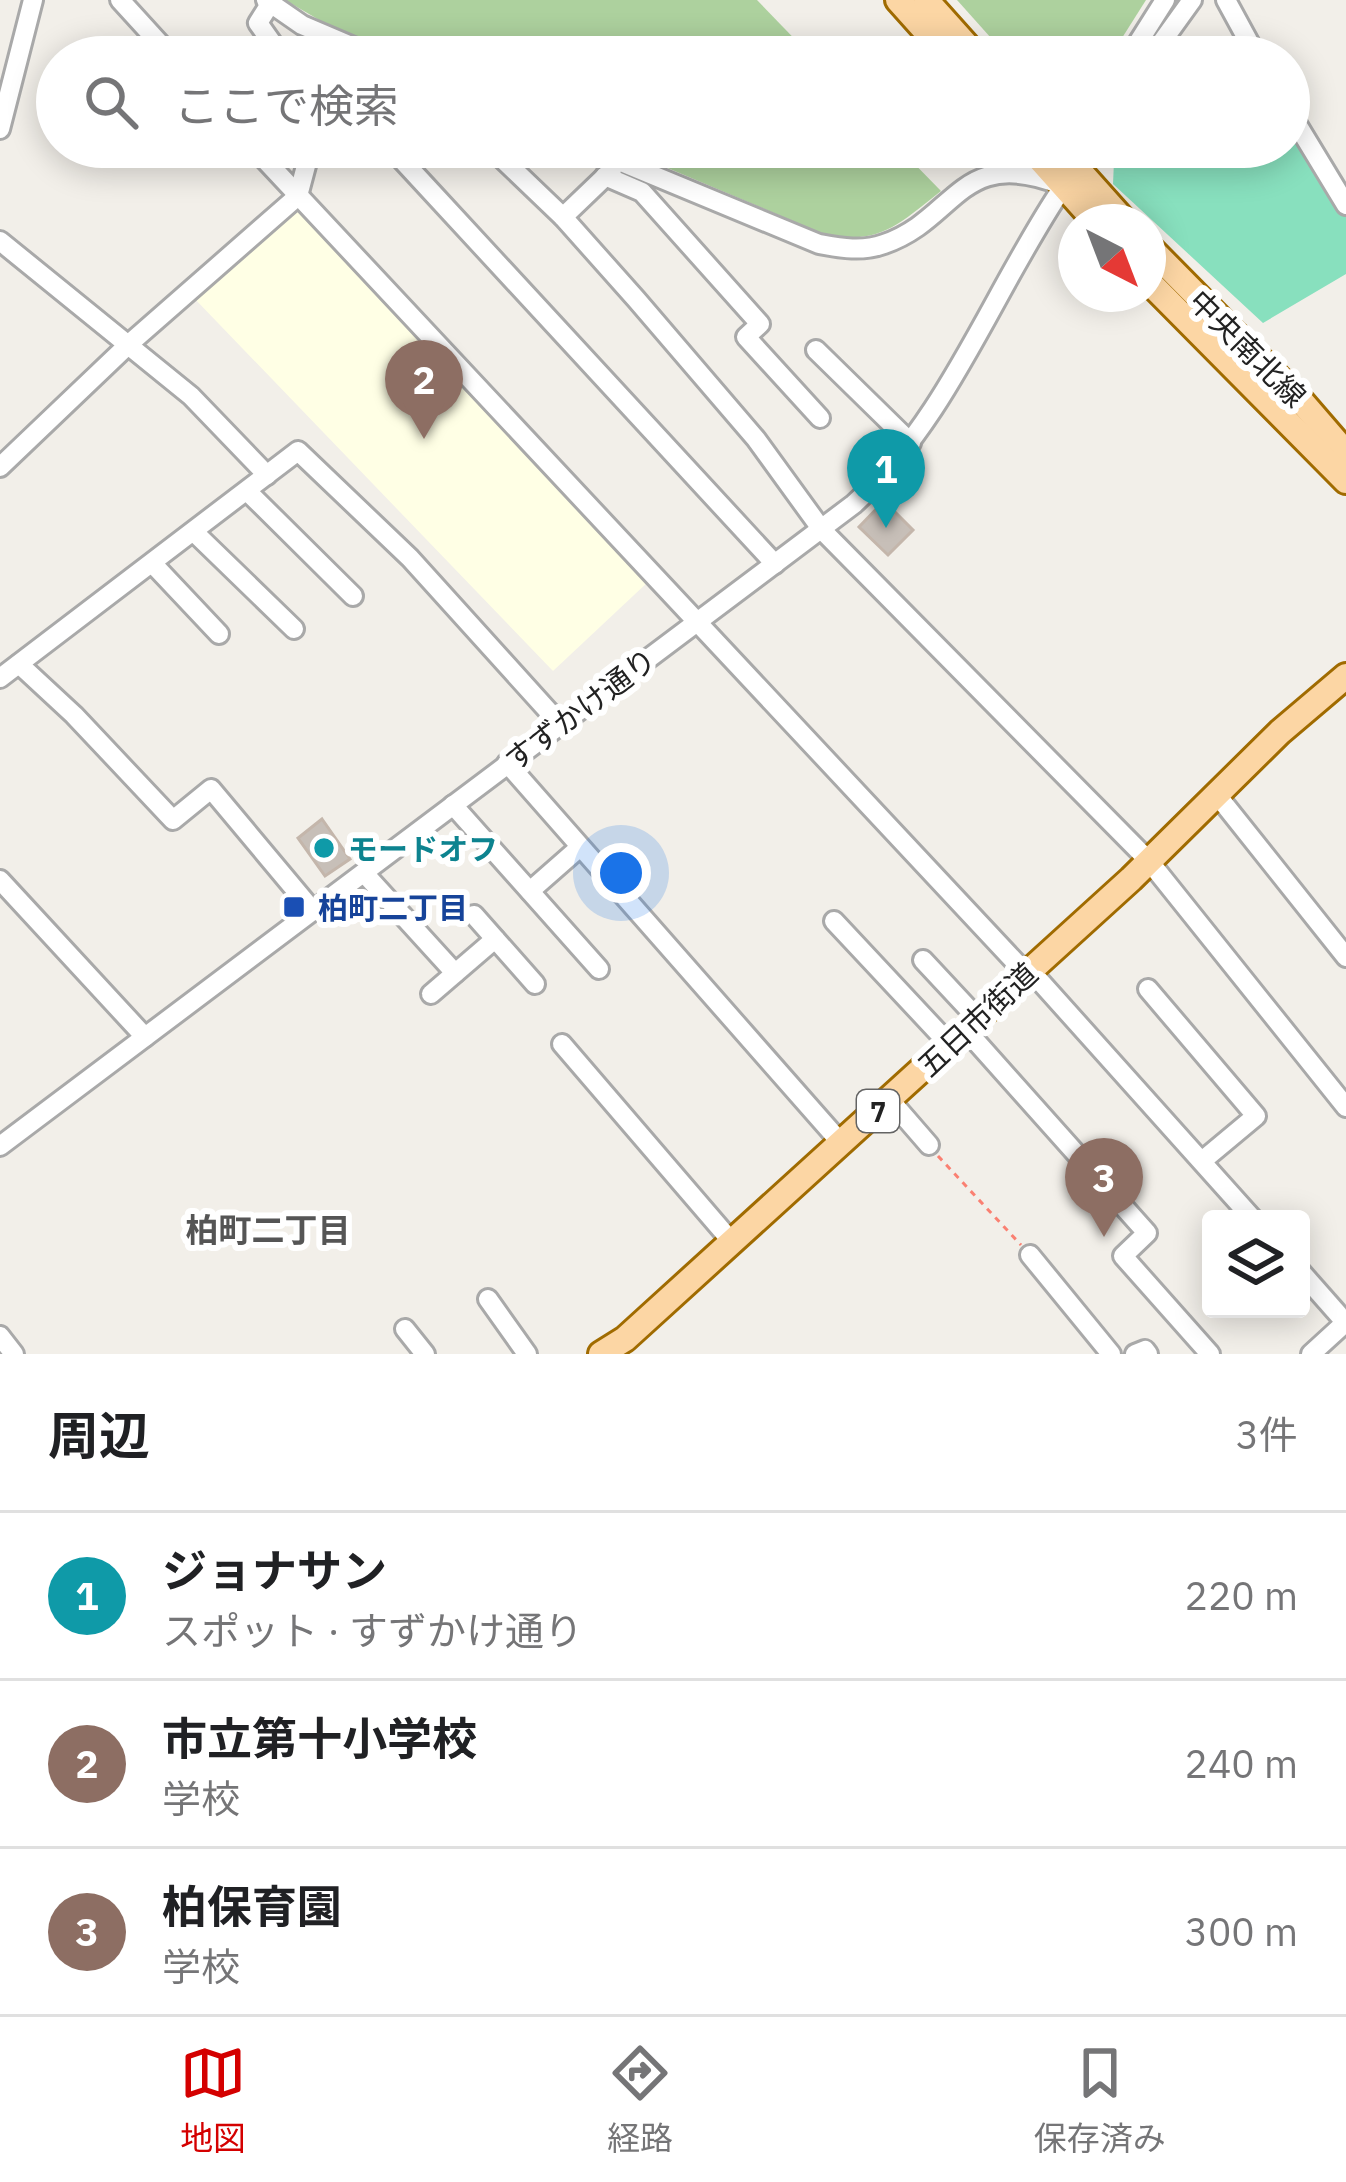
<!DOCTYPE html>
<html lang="ja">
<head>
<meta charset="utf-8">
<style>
  :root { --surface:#fff; --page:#f6f6f6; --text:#202124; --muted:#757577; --line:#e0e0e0; --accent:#d40000 }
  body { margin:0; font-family:"IBM Plex Sans","Noto Sans JP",sans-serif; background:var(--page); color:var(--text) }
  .controls { position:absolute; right:36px; bottom:36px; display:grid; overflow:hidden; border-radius:12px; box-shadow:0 6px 30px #0003 }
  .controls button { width:108px; height:108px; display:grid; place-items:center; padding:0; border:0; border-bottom:3px solid var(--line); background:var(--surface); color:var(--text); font:60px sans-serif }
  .compass { position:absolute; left:1058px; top:204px; width:108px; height:108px; border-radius:50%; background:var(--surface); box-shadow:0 6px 30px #0003; rotate:138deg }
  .you { position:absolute; left:621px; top:873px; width:42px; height:42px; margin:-30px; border:9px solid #fff; border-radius:50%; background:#1a73e8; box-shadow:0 0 0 18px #1a73e833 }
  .badge { display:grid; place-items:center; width:78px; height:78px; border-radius:50%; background:var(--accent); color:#fff; font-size:39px; font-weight:700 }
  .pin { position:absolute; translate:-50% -99px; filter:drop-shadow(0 3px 6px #0008) }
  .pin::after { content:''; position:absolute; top:63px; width:42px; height:36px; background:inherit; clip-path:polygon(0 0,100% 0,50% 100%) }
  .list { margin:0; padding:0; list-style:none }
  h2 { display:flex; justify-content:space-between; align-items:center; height:156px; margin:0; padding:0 48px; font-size:51px }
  h2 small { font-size:39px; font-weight:400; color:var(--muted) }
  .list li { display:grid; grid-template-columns:78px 1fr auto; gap:36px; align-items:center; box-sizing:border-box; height:168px; padding:0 48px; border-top:3px solid var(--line) }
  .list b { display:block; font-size:45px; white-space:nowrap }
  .list p { margin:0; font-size:39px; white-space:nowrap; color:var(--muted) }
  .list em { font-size:39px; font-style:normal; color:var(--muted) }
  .icon { flex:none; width:66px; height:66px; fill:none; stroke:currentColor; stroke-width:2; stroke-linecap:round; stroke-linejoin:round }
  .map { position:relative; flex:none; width:1346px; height:1354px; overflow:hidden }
  .search { position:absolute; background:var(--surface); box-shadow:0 6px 30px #0003; left:36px; right:36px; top:36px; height:132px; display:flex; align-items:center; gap:30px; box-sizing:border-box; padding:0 42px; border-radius:66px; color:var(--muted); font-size:45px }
  .sheet { height:660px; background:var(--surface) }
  nav { display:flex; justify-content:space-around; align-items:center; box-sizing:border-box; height:168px; border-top:3px solid var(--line); background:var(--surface); font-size:33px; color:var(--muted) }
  nav a { display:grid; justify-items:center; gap:6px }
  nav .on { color:var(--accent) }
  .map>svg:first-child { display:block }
  .education { fill:#ffffe5 }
  .forest { fill:#add19e }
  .pitch { fill:#88e0be }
  .building { fill:#c7bfb8; stroke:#c4b6ab; stroke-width:3 }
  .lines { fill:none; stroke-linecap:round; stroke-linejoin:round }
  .minor-casing { stroke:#a9a9a9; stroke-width:24 }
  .major-casing { stroke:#a06b00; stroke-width:30 }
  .path { stroke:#fa8072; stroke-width:3; stroke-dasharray:6 6; stroke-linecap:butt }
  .minor { stroke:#fff; stroke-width:18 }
  .major { stroke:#fcd6a4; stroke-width:24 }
  .culture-dot { fill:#0f9aa8; stroke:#fff; stroke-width:4.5 }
  .transit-dot { fill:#1a4fb4; stroke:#fff; stroke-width:4.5 }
  .labels { text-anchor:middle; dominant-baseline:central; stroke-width:12; stroke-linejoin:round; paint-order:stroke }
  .shield { fill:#fff; stroke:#646464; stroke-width:3 }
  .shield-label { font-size:27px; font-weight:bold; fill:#222 }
  .street-label { font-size:30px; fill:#222; stroke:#fff }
  .culture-label { font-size:30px; font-weight:bold; fill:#0d838f; stroke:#fff; text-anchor:start }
  .transit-label { font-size:30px; font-weight:bold; fill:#164399; stroke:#fff; text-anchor:start }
  .neighbourhood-label { font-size:33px; font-weight:bold; fill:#555; stroke:#fff }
</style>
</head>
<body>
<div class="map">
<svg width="1346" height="1354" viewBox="0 0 1346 1354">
  <rect width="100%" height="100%" fill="#f2efe9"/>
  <polygon class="education" points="297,208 309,210 649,581 553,671 193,297"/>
  <g class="forest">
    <polygon points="285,0 757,0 812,57 406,57 321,21"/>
    <polygon points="957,0 1146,0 1110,57 1008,57"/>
    <path d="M618,147H898L941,191C900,223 881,245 826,235Z"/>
  </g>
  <polygon class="pitch" points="1289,118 1346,212 1346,274 1263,323 1113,184 1114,161 1130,147 1289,147"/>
  <g class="building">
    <polygon points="884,501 913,530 888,555 859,527"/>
    <polygon points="322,819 350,859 325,876 298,838"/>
  </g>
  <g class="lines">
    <defs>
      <g id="minor">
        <polyline points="120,0 172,57"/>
        <polyline points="266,0 302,25 377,57"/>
        <polyline points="1226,0 1257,57"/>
        <polyline points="270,4 258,23 282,57"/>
        <polyline points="1129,57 1165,0"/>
        <polyline points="1151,57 1192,0"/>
        <polyline points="1289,111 1346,205"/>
        <polyline points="0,129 33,0"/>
        <polyline points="253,147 1019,966 1029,969 1253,1219"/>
        <polyline points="390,147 775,564"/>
        <polyline points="490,147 563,217 636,299 756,439 822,530 1149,861 1346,1107"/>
        <path d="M585,147L819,244C841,248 862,252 884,244C957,219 959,146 1059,184"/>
        <polyline points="605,176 642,192 760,324 746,337 820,418"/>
        <polyline points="563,217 612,170"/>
        <polyline points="0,241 191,396 267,475"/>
        <polyline points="816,350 911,443"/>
        <polyline points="0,467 129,344 298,196 311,147"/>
        <polyline points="247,491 353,596"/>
        <polyline points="194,532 294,629"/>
        <polyline points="153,564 219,634"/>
        <polyline points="19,664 74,715 173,820 211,789 313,911"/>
        <polyline points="0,678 298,451 410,558 560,724"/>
        <polyline points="507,763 842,1144"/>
        <polyline points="1217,795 1346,957"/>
        <polyline points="453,805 599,969"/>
        <polyline points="364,873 455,973"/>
        <polyline points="0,880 145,1037"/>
        <polyline points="530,891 579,848"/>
        <polyline points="474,915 535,984"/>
        <polyline points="834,921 949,1044"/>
        <polyline points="923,960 977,1018"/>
        <polyline points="1148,989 1256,1116 1202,1161"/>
        <polyline points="431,994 495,939"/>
        <polyline points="965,1029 1147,1233 1123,1256 1210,1354"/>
        <polyline points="562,1044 732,1242"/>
        <polyline points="890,1100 929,1145"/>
        <path d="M0,1146L854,504C948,418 991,295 1061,190C1071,175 1085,162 1095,147"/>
        <polyline points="1030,1255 1111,1354"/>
        <polyline points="1301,1272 1346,1323"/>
        <polyline points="488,1299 527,1354"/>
        <polyline points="405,1329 425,1354"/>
        <polyline points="0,1336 14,1354"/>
        <polyline points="1135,1354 1145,1350 1148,1354"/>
        <polyline points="1311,1354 1346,1322"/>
      </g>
      <g id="major">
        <polyline points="898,0 949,57"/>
        <polyline points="926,0 977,57"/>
        <polyline points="1029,147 1096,222"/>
        <polyline points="1058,147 1125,222"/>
        <polyline points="1148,246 1302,402 1346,453"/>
        <polyline points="1148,281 1346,481"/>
        <polyline points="601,1354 625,1339 1131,879 1280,732 1346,676"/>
      </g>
    </defs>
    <use href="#minor" class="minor-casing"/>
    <use href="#major" class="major-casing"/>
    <polyline class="path" points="938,1156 1021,1245"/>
    <use href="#minor" class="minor"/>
    <use href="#major" class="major"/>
  </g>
  <circle class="culture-dot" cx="324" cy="848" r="12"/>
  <rect class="transit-dot" x="282" y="895" width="24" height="24" rx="6"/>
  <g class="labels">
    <rect class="shield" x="857" y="1090" width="42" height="42" rx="9"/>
    <g class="shield-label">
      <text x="878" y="1111">7</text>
    </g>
    <g class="street-label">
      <text transform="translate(1248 348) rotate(45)">中央南北線</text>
      <text transform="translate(580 709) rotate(-37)">すずかけ通り</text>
      <text transform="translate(977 1019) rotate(-43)">五日市街道</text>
    </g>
    <g class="culture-label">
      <text x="348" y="848">モードオフ</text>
    </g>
    <g class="transit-label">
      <text x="318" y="907">柏町二丁目</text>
    </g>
    <g class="neighbourhood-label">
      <text x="268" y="1229">柏町二丁目</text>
    </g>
  </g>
</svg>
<div class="controls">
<button><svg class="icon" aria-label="layers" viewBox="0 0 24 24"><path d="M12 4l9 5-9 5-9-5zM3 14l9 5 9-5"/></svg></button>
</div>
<svg class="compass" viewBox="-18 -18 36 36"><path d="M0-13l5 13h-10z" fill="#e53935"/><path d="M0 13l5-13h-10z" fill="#757577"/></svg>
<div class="you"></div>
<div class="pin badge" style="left:886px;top:528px;background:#0f9aa8">1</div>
<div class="pin badge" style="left:424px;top:439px;background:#8d6e63">2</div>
<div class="pin badge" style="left:1104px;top:1237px;background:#8d6e63">3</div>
<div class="search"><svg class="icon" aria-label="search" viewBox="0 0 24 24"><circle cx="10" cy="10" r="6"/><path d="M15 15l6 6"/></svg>ここで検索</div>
</div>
<section class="sheet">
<h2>周辺<small>3件</small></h2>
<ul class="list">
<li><span class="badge" style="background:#0f9aa8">1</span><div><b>ジョナサン</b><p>スポット · すずかけ通り</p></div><em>220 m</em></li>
<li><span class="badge" style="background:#8d6e63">2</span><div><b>市立第十小学校</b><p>学校</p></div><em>240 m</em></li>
<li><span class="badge" style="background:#8d6e63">3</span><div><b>柏保育園</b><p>学校</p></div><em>300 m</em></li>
</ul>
</section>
<nav>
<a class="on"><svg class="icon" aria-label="map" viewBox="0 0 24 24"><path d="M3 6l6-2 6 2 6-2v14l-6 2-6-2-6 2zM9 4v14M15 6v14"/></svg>地図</a>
<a><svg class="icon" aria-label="directions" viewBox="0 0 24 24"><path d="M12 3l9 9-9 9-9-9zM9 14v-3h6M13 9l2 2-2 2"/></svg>経路</a>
<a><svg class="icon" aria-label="saved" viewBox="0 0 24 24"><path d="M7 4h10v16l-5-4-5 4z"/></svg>保存済み</a>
</nav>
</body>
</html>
